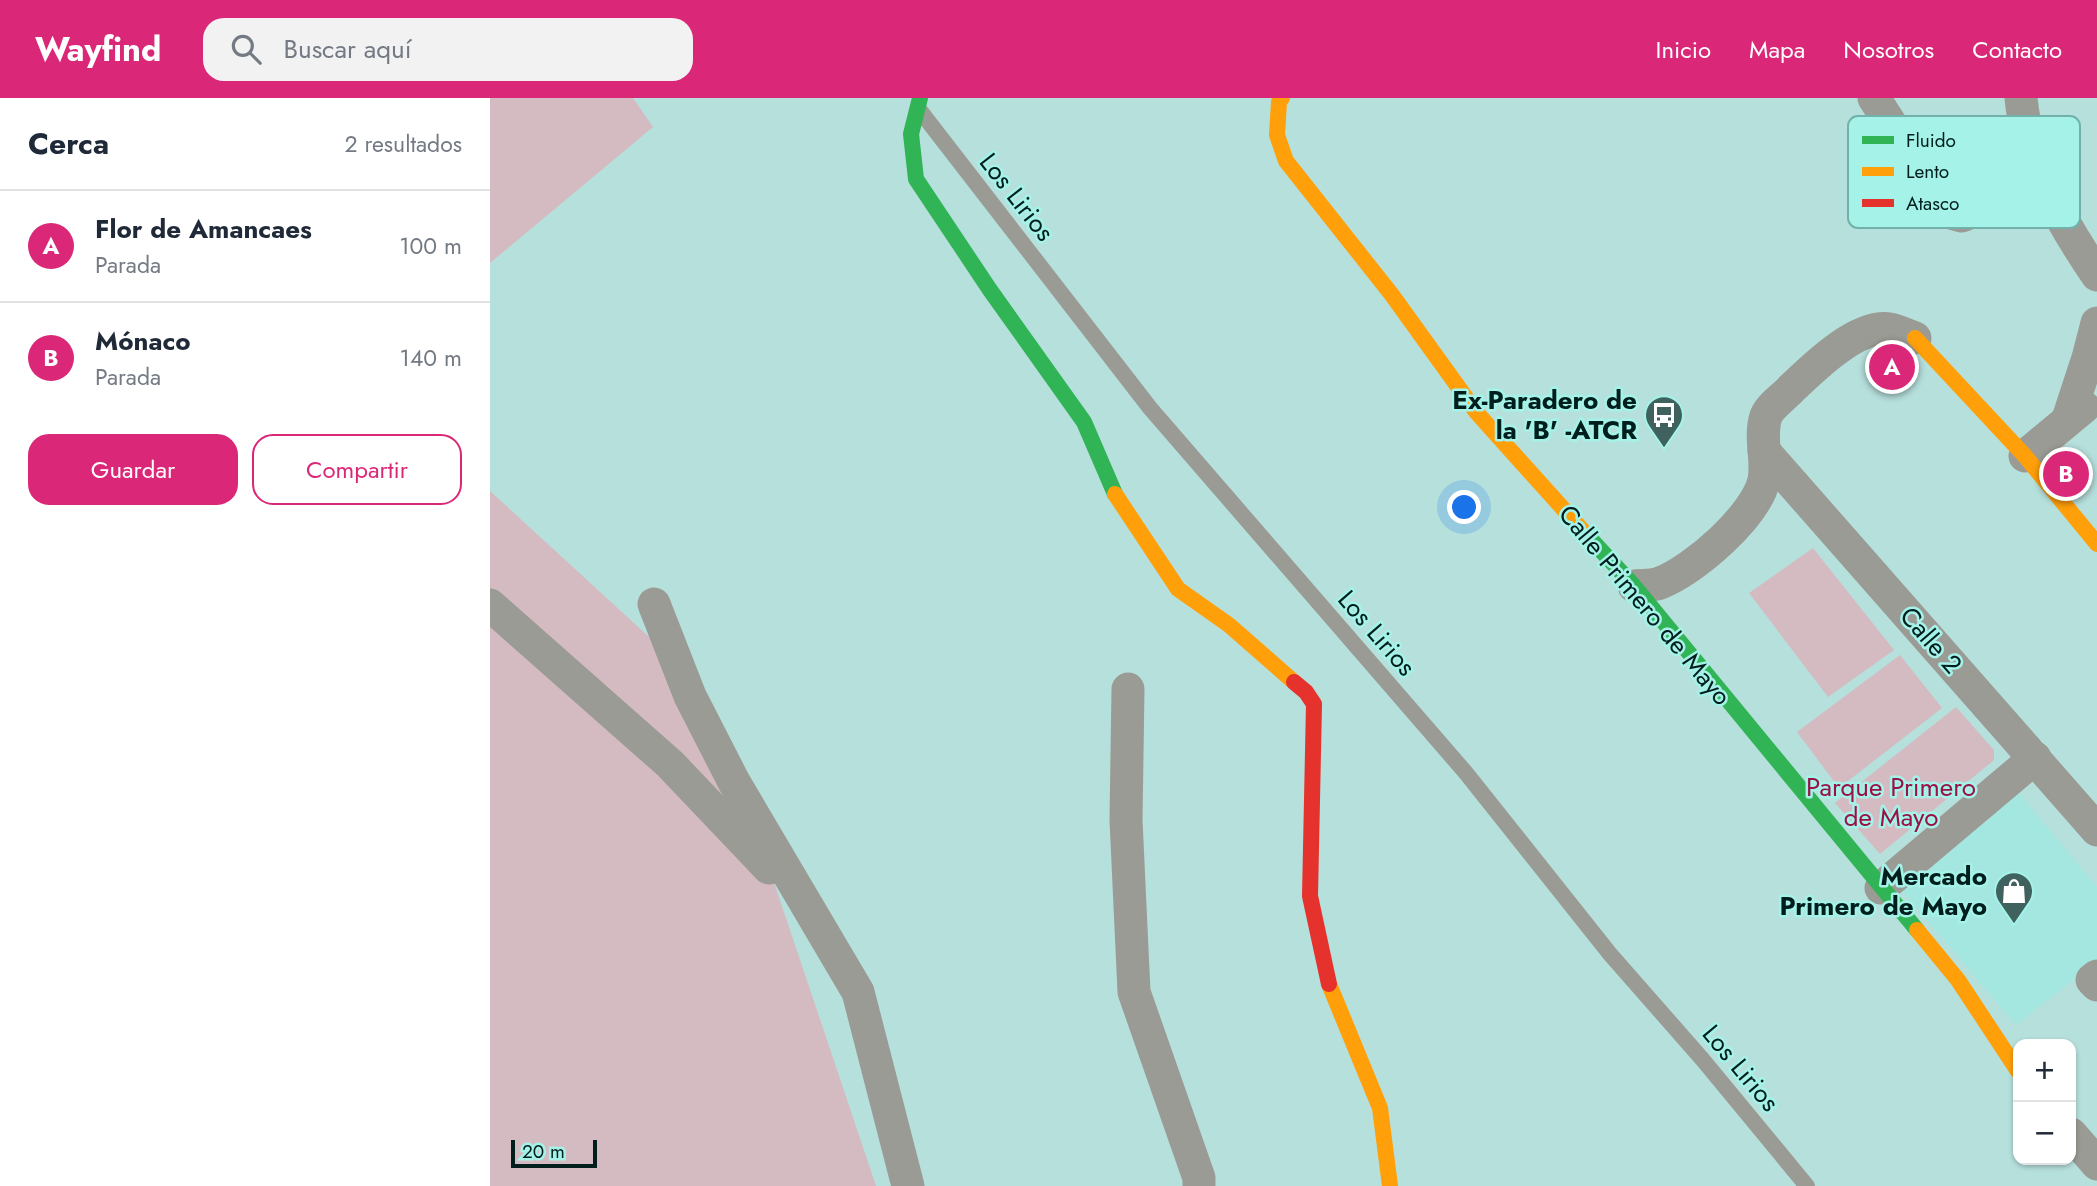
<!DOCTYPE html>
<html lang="es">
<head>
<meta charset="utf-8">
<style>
  :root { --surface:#fff; --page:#f2f2f3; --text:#1f2937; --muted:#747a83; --line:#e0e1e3; --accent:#db2777 }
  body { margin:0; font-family:Jost,sans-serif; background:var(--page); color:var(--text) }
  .controls { position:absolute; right:21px; bottom:21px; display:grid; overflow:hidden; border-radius:14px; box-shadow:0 2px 5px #0004 }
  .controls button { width:63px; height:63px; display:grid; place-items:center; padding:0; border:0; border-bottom:2px solid var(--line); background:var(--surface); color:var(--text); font:35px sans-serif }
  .scale { position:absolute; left:21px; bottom:18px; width:86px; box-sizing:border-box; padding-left:7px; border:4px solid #001e1c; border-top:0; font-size:19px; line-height:24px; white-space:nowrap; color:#001e1c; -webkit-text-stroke:5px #a5f2e9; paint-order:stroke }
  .you { position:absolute; left:975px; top:410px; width:24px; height:24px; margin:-18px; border:5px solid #fff; border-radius:50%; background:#1a73e8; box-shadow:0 0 0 10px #1a73e833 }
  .badge { display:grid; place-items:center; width:46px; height:46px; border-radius:50%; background:var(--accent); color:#fff; font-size:23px; font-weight:700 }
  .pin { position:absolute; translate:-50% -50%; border:4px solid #fff; box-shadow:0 2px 7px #0006 }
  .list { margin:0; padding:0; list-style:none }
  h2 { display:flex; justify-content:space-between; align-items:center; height:91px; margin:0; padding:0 28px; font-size:30px }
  h2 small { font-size:23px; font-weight:400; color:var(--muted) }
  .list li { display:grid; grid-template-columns:46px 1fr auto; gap:21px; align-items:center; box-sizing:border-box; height:112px; padding:0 28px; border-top:2px solid var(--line) }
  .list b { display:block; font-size:26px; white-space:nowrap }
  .list p { margin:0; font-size:23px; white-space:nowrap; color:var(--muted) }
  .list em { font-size:23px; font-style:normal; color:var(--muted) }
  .actions { display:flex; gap:14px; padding:21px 28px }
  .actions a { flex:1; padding:16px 0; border:2px solid var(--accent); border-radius:21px; text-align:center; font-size:24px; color:var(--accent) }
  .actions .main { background:var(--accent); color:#fff }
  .icon { flex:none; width:38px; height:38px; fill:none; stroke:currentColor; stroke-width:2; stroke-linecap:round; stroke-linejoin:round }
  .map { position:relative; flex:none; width:1607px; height:1088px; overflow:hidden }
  header { display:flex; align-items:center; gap:42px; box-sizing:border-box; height:98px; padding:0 35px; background:var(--accent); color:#fff }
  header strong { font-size:33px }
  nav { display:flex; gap:38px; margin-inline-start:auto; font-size:24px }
  .search { width:490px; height:63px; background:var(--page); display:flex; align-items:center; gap:18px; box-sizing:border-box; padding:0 24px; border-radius:21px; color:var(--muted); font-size:26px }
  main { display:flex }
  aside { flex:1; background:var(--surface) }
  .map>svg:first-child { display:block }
  .built { fill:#a3e7e0 }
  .green { fill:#d4bbc2 }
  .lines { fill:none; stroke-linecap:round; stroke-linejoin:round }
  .lane { stroke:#9b9b95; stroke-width:16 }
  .street { stroke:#9b9b95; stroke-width:33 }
  .fast { stroke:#30b455; stroke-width:16 }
  .slow { stroke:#ff9f0a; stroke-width:16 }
  .jam { stroke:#e5322d; stroke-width:16 }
  .labels { text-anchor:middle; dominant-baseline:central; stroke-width:5; stroke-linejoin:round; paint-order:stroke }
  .street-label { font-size:26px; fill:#001e1c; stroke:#a5f2e9 }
  .poi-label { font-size:26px; font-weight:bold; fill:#001e1c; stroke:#a5f2e9; text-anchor:end }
  .park-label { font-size:26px; fill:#991244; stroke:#a5f2e9 }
  .key { fill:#a5f2e9; stroke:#73b2ac; stroke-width:2 }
  .key-label { font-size:19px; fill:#001e1c }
</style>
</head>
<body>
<header>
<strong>Wayfind</strong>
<div class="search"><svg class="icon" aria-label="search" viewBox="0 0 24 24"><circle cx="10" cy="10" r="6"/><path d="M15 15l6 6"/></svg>Buscar aquí</div>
<nav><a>Inicio</a><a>Mapa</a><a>Nosotros</a><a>Contacto</a></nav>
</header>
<main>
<aside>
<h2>Cerca<small>2 resultados</small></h2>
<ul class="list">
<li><span class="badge">A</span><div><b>Flor de Amancaes</b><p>Parada</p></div><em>100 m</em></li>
<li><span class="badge">B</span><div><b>Mónaco</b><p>Parada</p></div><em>140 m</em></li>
</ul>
<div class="actions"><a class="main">Guardar</a><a>Compartir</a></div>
</aside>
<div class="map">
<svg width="1607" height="1088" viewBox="0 0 1607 1088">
  <rect width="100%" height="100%" fill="#b6e0dc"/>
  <polygon class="built" points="1527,693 1607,789 1607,863 1526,927 1411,791"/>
  <g class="green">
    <polygon points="0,0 143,0 163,29 0,165"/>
    <polygon points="0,393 169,548 248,677 386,1088 0,1088"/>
    <polygon points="1323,450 1404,552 1338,599 1259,495"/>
    <polygon points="1410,557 1452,610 1349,690 1307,634"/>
    <polygon points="1466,609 1504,652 1504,662 1390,756 1345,705"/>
  </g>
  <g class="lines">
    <polyline class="lane" points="431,14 660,310 976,675 1120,856 1213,962 1317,1088"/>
    <g class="street">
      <polyline points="1384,0 1453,107 1461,115 1472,118 1554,86"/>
      <path d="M1531,0C1537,65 1571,124 1607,177"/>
      <polyline points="1578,321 1598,260 1607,225"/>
      <polyline points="1274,353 1607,732"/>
      <polyline points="1535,358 1594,309"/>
      <path d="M1144,488C1152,487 1163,488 1170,485C1204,472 1266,418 1274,382C1278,361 1269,339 1276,318C1280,308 1294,299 1301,291C1323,270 1367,226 1400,231C1408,233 1417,237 1425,240"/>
      <polyline points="164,506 200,598 244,684 368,894 418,1088"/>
      <polyline points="0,507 180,666 279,770"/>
      <polyline points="638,591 636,722 644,894 709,1080 709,1088"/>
      <polyline points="1391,790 1545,660"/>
      <polyline points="1607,878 1602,882 1607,887"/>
      <polyline points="1581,1036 1607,1066"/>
    </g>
    <g class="fast">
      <polyline points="430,0 421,36 426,81 500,192 594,324 625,396"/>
      <polyline points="1095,435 1144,488 1427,832"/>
    </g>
    <g class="slow">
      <polyline points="792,0 789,4 787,37 796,63 902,197 987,315 1095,435"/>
      <polyline points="1425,240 1535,358 1607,446"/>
      <polyline points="625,396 688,491 739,527 804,584"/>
      <polyline points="1427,832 1468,882 1528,973"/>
      <polyline points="839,886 890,1010 900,1088"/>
    </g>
    <polyline class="jam" points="804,584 816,594 824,606 820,798 839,886"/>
  </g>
  <defs>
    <symbol id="bus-pin" viewBox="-11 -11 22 30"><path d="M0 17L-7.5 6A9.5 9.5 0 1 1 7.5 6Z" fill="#40625f" stroke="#a5f2e9"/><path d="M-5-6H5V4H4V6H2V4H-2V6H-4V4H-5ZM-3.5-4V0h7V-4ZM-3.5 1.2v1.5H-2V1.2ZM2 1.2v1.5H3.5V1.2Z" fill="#fff"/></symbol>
    <symbol id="shop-pin" viewBox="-11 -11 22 30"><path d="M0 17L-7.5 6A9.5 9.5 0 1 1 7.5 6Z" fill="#40625f" stroke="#a5f2e9"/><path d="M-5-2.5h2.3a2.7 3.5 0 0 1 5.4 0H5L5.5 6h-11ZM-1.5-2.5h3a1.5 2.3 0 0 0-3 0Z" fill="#fff"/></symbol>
  </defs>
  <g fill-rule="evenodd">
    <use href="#bus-pin" x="1152" y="295" width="44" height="60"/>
    <use href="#shop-pin" x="1502" y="771" width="44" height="60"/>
  </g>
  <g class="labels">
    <g class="street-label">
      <text transform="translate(527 99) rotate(52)">Los Lirios</text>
      <text transform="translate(1155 507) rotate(50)">Calle Primero de Mayo</text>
      <text transform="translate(887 535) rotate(49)">Los Lirios</text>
      <text transform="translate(1441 542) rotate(49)">Calle 2</text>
      <text transform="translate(1251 970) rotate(50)">Los Lirios</text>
    </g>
    <g class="poi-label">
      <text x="1147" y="302">Ex-Paradero de<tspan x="1147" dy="30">la 'B' -ATCR</tspan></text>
      <text x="1497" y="778">Mercado<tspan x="1497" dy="30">Primero de Mayo</tspan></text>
    </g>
    <g class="park-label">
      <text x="1401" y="689">Parque Primero<tspan x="1401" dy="30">de Mayo</tspan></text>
    </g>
  </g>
  <rect x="1358" y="18" width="232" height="112" rx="10" class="key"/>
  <rect x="1372" y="38" width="32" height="8" fill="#30b455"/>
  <rect x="1372" y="69" width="32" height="9" fill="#ff9f0a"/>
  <rect x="1372" y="101" width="32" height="8" fill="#e5322d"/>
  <g class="key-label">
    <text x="1416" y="49">Fluido</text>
    <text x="1416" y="80">Lento</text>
    <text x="1416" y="112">Atasco</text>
  </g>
</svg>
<div class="controls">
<button>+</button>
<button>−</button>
</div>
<div class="scale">20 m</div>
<div class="you"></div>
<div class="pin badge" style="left:1402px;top:269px">A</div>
<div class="pin badge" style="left:1576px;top:376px">B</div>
</div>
</main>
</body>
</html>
